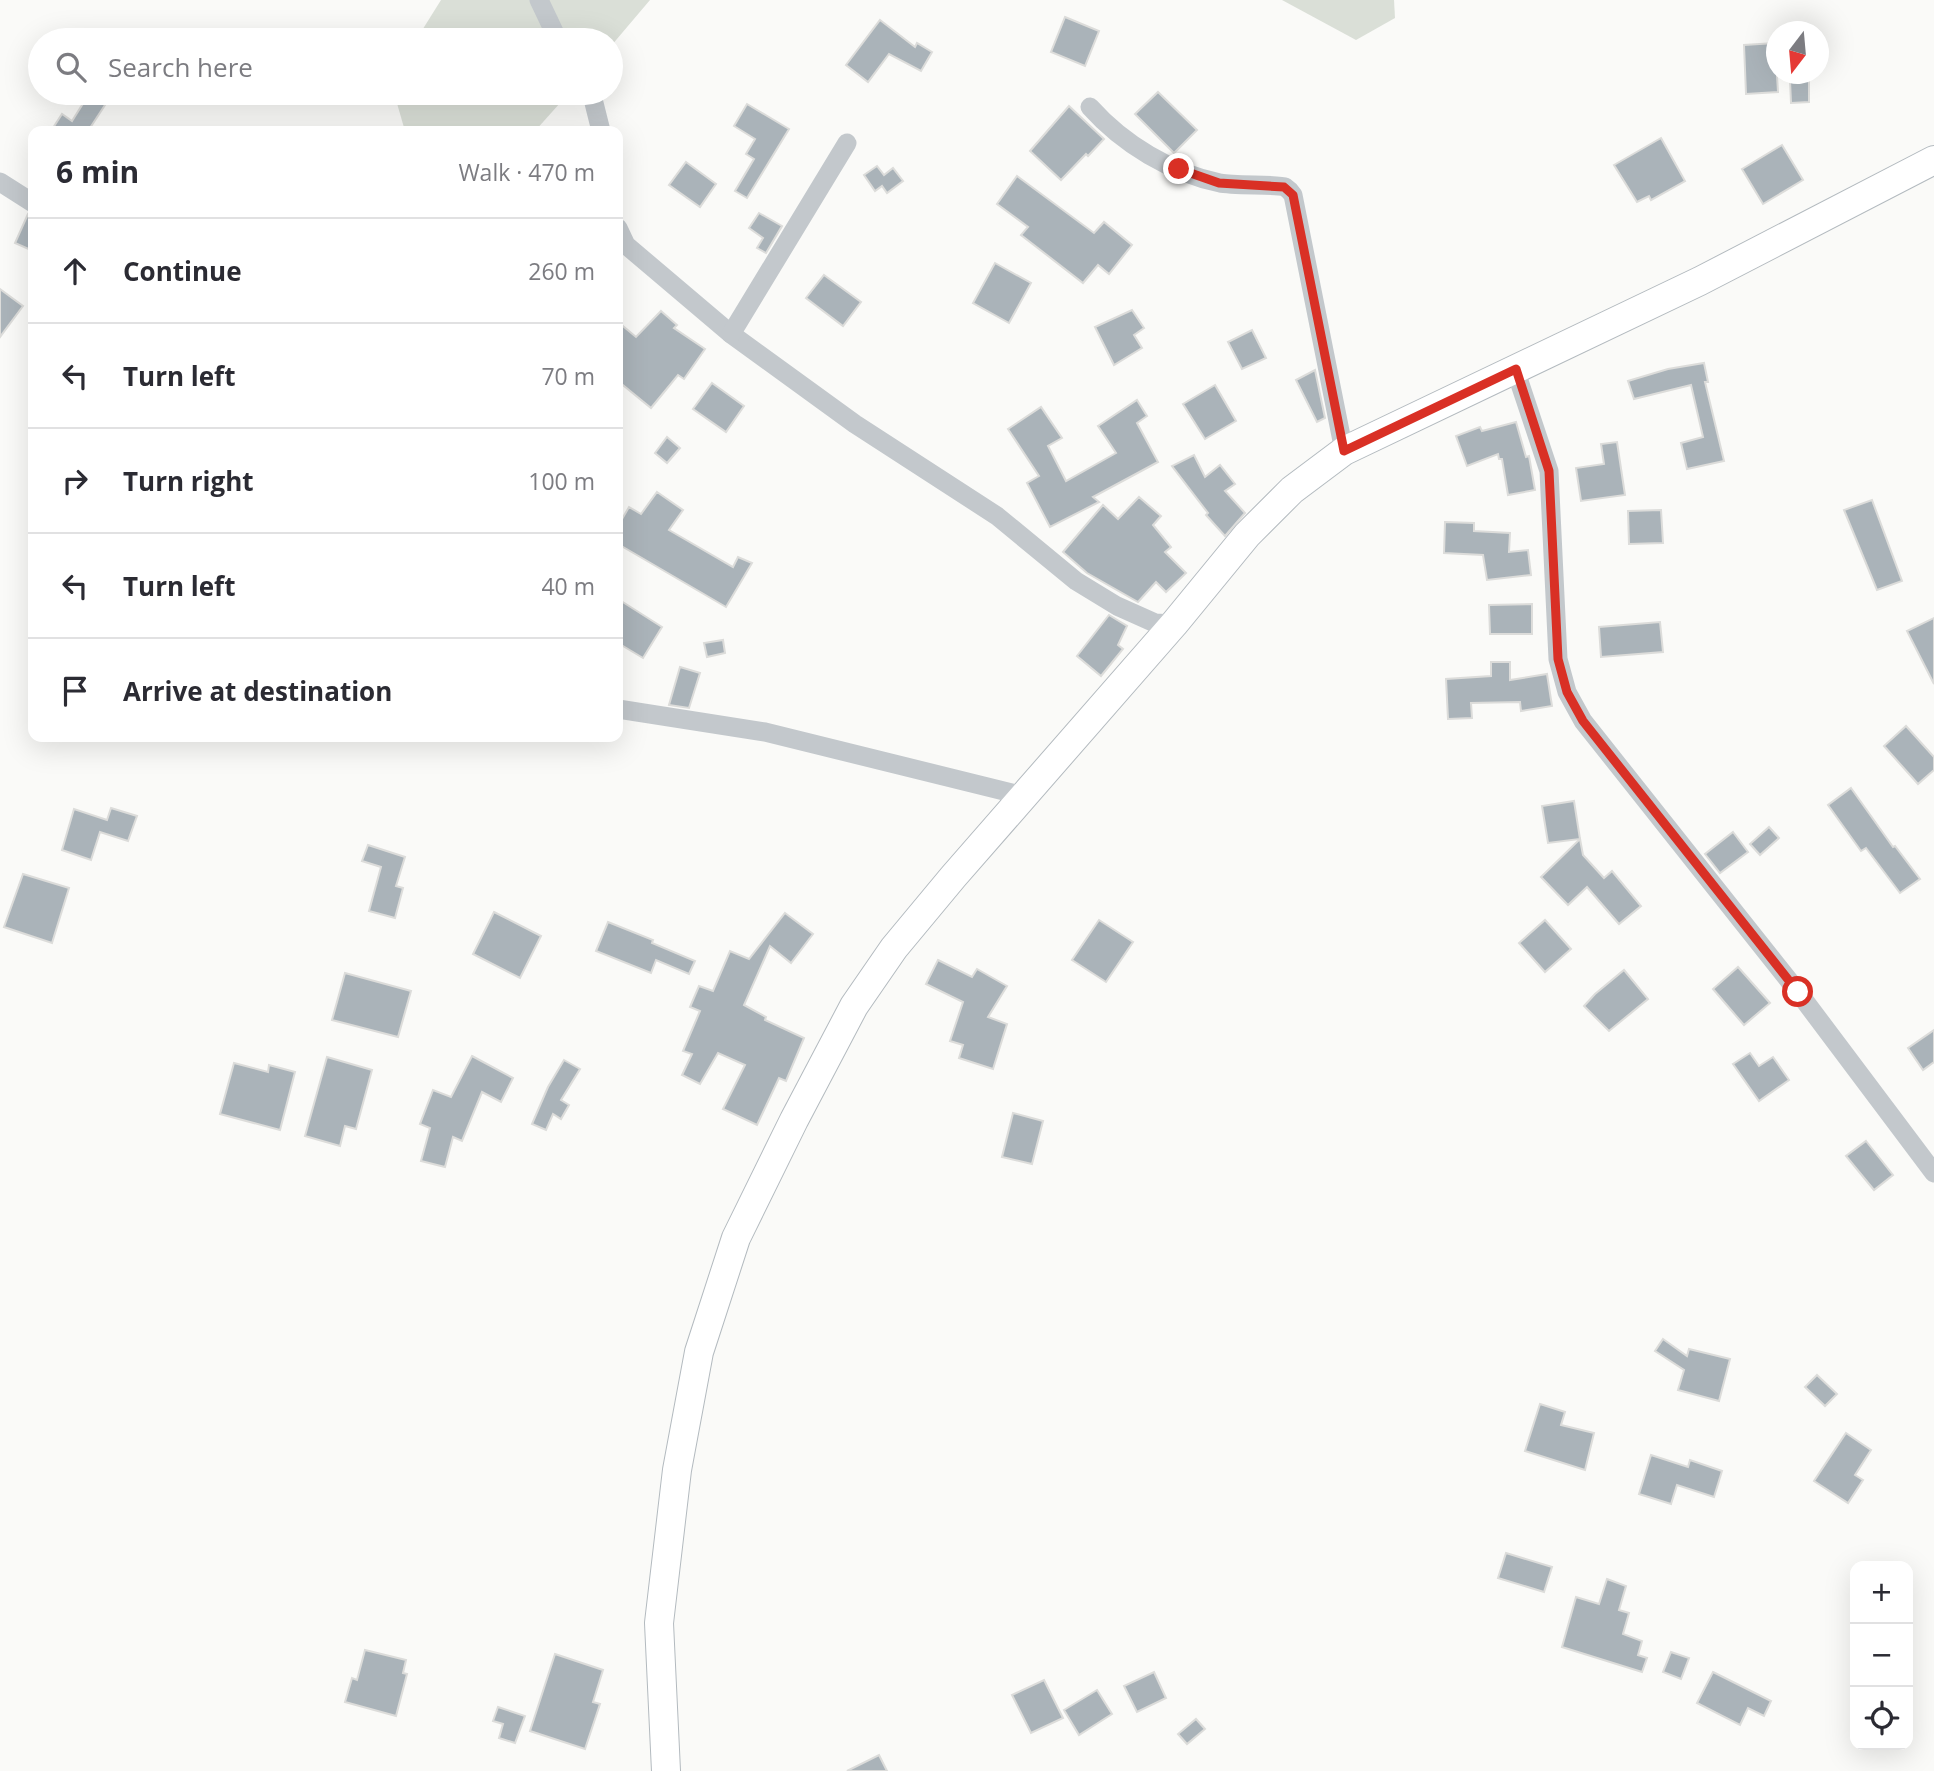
<!DOCTYPE html>
<html lang="en">
<head>
<meta charset="utf-8">
<style>
  :root { --surface:#fff; --page:#f7f7f7; --text:#2b2b33; --muted:#7c7c81; --line:#e1e1e2 }
  body { margin:0; font-family:"Open Sans",sans-serif; background:var(--page); color:var(--text) }
  .controls { position:absolute; right:21px; bottom:21px; display:grid; overflow:hidden; border-radius:14px; box-shadow:0 7px 28px #0002 }
  .controls button { width:63px; height:63px; display:grid; place-items:center; padding:0; border:0; border-bottom:2px solid var(--line); background:var(--surface); color:var(--text); font:35px sans-serif }
  .compass { position:absolute; left:1766px; top:21px; width:63px; height:63px; border-radius:50%; background:var(--surface); box-shadow:0 7px 28px #0002; rotate:196deg }
  .stop { position:absolute; width:21px; height:21px; margin:-16px; border:5px solid #d93025; border-radius:50%; background:#fff }
  .stop.end { background:#d93025; border-color:#fff; box-shadow:0 2px 7px #0008 }
  .list { margin:0; padding:0; list-style:none }
  h2 { display:flex; justify-content:space-between; align-items:center; height:91px; margin:0; padding:0 28px; font-size:30px }
  h2 small { font-size:23px; font-weight:400; color:var(--muted) }
  .list li { display:grid; grid-template-columns:46px 1fr auto; gap:21px; align-items:center; box-sizing:border-box; height:105px; padding:0 28px; border-top:2px solid var(--line) }
  .list b { display:block; font-size:26px; white-space:nowrap }
  .list em { font-size:23px; font-style:normal; color:var(--muted) }
  .icon { flex:none; width:38px; height:38px; fill:none; stroke:currentColor; stroke-width:2; stroke-linecap:round; stroke-linejoin:round }
  .map { position:relative; flex:none; width:1934px; height:1771px; overflow:hidden }
  .search { position:absolute; background:var(--surface); box-shadow:0 7px 28px #0002; left:28px; top:28px; width:595px; height:77px; display:flex; align-items:center; gap:18px; box-sizing:border-box; padding:0 24px; border-radius:38px; color:var(--muted); font-size:26px }
  .panel { position:absolute; background:var(--surface); box-shadow:0 7px 28px #0002; left:28px; top:126px; width:595px; height:616px; border-radius:14px }
  .map>svg:first-child { display:block }
  .green { fill:#dadfd7 }
  .building { fill:#aab3b9; stroke:#dcdcda; stroke-width:2 }
  .lines { fill:none; stroke-linecap:round; stroke-linejoin:round }
  .secondary-casing { stroke:#b3babf; stroke-width:30 }
  .street { stroke:#c3c8cc; stroke-width:19 }
  .secondary { stroke:#fff; stroke-width:28 }
  .route { stroke:#d93025; stroke-width:9 }
</style>
</head>
<body>
<div class="map">
<svg width="1934" height="1771" viewBox="0 0 1934 1771">
  <rect width="100%" height="100%" fill="#fafaf8"/>
  <g class="green">
    <polygon points="441,0 650,0 611,46 611,40 416,40"/>
    <polygon points="1282,0 1394,0 1395,18 1356,40"/>
    <polygon points="394,93 569,93 535,131 405,131"/>
  </g>
  <g class="building">
    <polygon points="1065,17 1099,31 1085,66 1051,52"/>
    <polygon points="880,20 915,47 917,43 932,52 921,71 889,54 868,82 846,65"/>
    <polygon points="1775,43 1778,92 1746,94 1744,45"/>
    <polygon points="1809,79 1809,102 1791,103 1790,80"/>
    <polygon points="1158,92 1197,130 1174,153 1135,114"/>
    <polygon points="89,94 105,105 88,131 51,131 62,114 72,121"/>
    <polygon points="747,104 789,129 747,198 735,191 754,159 746,154 755,139 734,126"/>
    <polygon points="1069,106 1104,139 1088,156 1086,154 1061,180 1030,151"/>
    <polygon points="1661,138 1685,181 1651,200 1649,196 1637,202 1614,165"/>
    <polygon points="1782,145 1803,180 1763,204 1742,169"/>
    <polygon points="686,162 716,184 700,207 669,185"/>
    <polygon points="877,166 884,175 893,168 903,181 887,193 882,186 875,191 864,175"/>
    <polygon points="1017,176 1094,233 1104,222 1132,245 1109,274 1098,265 1083,283 1021,235 1028,227 997,204"/>
    <polygon points="759,213 782,226 766,253 757,248 763,238 749,228"/>
    <polygon points="28,214 33,215 33,251 15,243"/>
    <polygon points="995,263 1031,283 1009,323 973,303"/>
    <polygon points="824,275 861,302 843,326 806,298"/>
    <polygon points="0,289 23,306 0,337"/>
    <polygon points="1132,310 1144,328 1134,335 1142,348 1114,365 1095,327"/>
    <polygon points="661,311 677,325 674,328 705,349 684,379 678,375 651,408 618,381 618,322 636,337"/>
    <polygon points="1252,330 1266,358 1242,369 1228,342"/>
    <polygon points="1704,363 1708,382 1705,382 1724,461 1687,469 1681,443 1703,437 1691,385 1634,399 1628,381 1668,369"/>
    <polygon points="1315,370 1325,418 1317,422 1296,380"/>
    <polygon points="712,383 744,406 726,432 693,409"/>
    <polygon points="1215,385 1236,421 1205,439 1183,404"/>
    <polygon points="1137,400 1147,416 1137,423 1158,462 1093,497 1099,502 1050,527 1027,483 1039,476 1008,429 1041,407 1062,438 1048,446 1066,481 1116,453 1098,426"/>
    <polygon points="1516,422 1526,457 1529,456 1535,490 1508,495 1502,459 1499,459 1498,454 1467,466 1456,436 1480,427 1482,431"/>
    <polygon points="667,437 680,448 667,463 655,453"/>
    <polygon points="1617,442 1625,495 1581,501 1576,468 1604,464 1601,444"/>
    <polygon points="1194,455 1205,477 1220,465 1235,484 1225,491 1245,513 1225,536 1206,515 1208,513 1172,466"/>
    <polygon points="657,492 683,510 669,530 733,567 738,557 752,563 726,607 618,544 618,526 629,507 641,514"/>
    <polygon points="1139,497 1161,516 1153,525 1171,547 1165,552 1186,573 1166,592 1156,582 1138,602 1087,573 1063,552 1103,505 1118,519"/>
    <polygon points="1872,500 1902,581 1877,590 1844,510"/>
    <polygon points="1661,510 1663,543 1629,544 1628,511"/>
    <polygon points="1445,522 1474,523 1474,531 1510,533 1509,552 1528,550 1531,575 1487,580 1483,555 1444,553"/>
    <polygon points="618,599 662,627 643,658 618,643"/>
    <polygon points="1532,604 1532,634 1490,634 1489,605"/>
    <polygon points="1109,615 1127,626 1118,645 1123,649 1101,676 1077,656"/>
    <polygon points="1934,618 1934,684 1907,631"/>
    <polygon points="1660,622 1663,652 1601,657 1599,627"/>
    <polygon points="723,640 725,653 707,657 704,643"/>
    <polygon points="1491,662 1510,662 1510,680 1547,674 1552,706 1521,711 1520,702 1471,703 1472,718 1448,719 1446,679 1491,676"/>
    <polygon points="680,667 700,673 689,708 669,705"/>
    <polygon points="1906,726 1934,757 1934,770 1918,784 1884,746"/>
    <polygon points="1851,788 1893,847 1895,846 1920,879 1900,893 1866,848 1861,851 1828,805"/>
    <polygon points="1574,801 1580,839 1548,843 1542,806"/>
    <polygon points="111,808 137,816 128,841 100,832 91,860 62,850 74,809 107,820"/>
    <polygon points="1769,827 1779,838 1760,855 1750,844"/>
    <polygon points="1733,832 1748,852 1720,873 1705,854"/>
    <polygon points="1580,839 1583,855 1604,878 1612,871 1641,906 1619,924 1587,887 1568,905 1541,877"/>
    <polygon points="368,845 405,857 396,886 403,888 395,918 369,911 381,867 362,861"/>
    <polygon points="23,874 69,888 52,943 4,927"/>
    <polygon points="494,912 541,936 520,978 473,954"/>
    <polygon points="785,913 813,934 791,963 770,946 744,1005 766,1017 765,1020 804,1038 786,1081 779,1078 757,1125 723,1109 745,1065 718,1053 700,1084 682,1075 692,1054 683,1051 700,1011 690,1007 699,986 713,991 730,951 749,959"/>
    <polygon points="1099,920 1133,942 1106,982 1072,960"/>
    <polygon points="1545,920 1571,949 1545,972 1519,943"/>
    <polygon points="608,922 653,940 652,943 695,961 689,974 656,960 651,973 596,951"/>
    <polygon points="938,960 972,977 977,969 1007,986 988,1017 1007,1024 993,1069 959,1058 963,1045 950,1041 963,1002 926,984"/>
    <polygon points="1738,967 1770,1003 1744,1025 1713,989"/>
    <polygon points="1624,970 1648,999 1609,1031 1584,1006 1595,994"/>
    <polygon points="345,973 411,991 398,1037 332,1020"/>
    <polygon points="1934,1030 1934,1062 1923,1070 1908,1048"/>
    <polygon points="1750,1053 1759,1066 1773,1057 1789,1080 1759,1101 1733,1064"/>
    <polygon points="472,1056 513,1078 501,1102 482,1092 462,1141 453,1137 445,1167 421,1161 430,1128 420,1124 433,1090 451,1097"/>
    <polygon points="327,1057 372,1070 356,1129 345,1126 340,1146 305,1136"/>
    <polygon points="564,1060 580,1069 561,1100 569,1105 561,1119 553,1114 546,1130 532,1124 548,1087"/>
    <polygon points="234,1063 268,1072 269,1065 295,1072 280,1130 220,1114"/>
    <polygon points="1013,1113 1043,1121 1032,1164 1002,1157"/>
    <polygon points="1866,1141 1893,1175 1874,1190 1846,1156"/>
    <polygon points="1663,1339 1687,1356 1689,1349 1730,1359 1719,1401 1678,1390 1684,1370 1655,1351"/>
    <polygon points="1817,1375 1837,1394 1825,1406 1805,1387"/>
    <polygon points="1540,1404 1565,1412 1561,1425 1594,1433 1585,1470 1525,1451"/>
    <polygon points="1846,1433 1871,1450 1855,1475 1863,1480 1848,1503 1814,1481"/>
    <polygon points="1651,1455 1688,1467 1690,1460 1722,1471 1714,1497 1677,1485 1671,1504 1639,1494"/>
    <polygon points="1506,1553 1552,1567 1544,1592 1498,1578"/>
    <polygon points="1607,1579 1626,1586 1619,1610 1629,1613 1623,1634 1642,1641 1638,1655 1647,1658 1642,1672 1562,1647 1576,1597 1599,1604"/>
    <polygon points="365,1650 406,1660 403,1673 407,1674 396,1716 345,1702 352,1678 357,1680"/>
    <polygon points="1671,1652 1689,1658 1681,1679 1663,1672"/>
    <polygon points="555,1654 603,1670 593,1702 600,1704 585,1749 530,1731"/>
    <polygon points="1154,1672 1166,1698 1137,1712 1124,1686"/>
    <polygon points="1713,1672 1771,1701 1764,1716 1748,1708 1740,1725 1697,1703"/>
    <polygon points="1044,1680 1063,1718 1031,1733 1012,1695"/>
    <polygon points="1097,1690 1112,1714 1079,1735 1064,1710"/>
    <polygon points="498,1707 525,1716 515,1743 499,1738 503,1724 493,1721"/>
    <polygon points="1196,1719 1205,1729 1187,1744 1178,1734"/>
    <polygon points="879,1755 887,1771 847,1771"/>
  </g>
  <g class="lines">
    <defs>
      <polyline id="secondary" points="666,1771 659,1623 677,1470 699,1352 736,1238 794,1120 854,1006 894,948 953,877 1174,624 1247,535 1292,490 1344,451 1700,281 1934,160"/>
    </defs>
    <use href="#secondary" class="secondary-casing"/>
    <g class="street">
      <polyline points="539,0 558,40"/>
      <polyline points="589,93 593,99 601,131"/>
      <path d="M1090,107C1123,144 1171,173 1220,183C1233,186 1278,184 1285,187C1288,189 1291,192 1293,195L1344,451"/>
      <polyline points="0,182 33,203"/>
      <polyline points="618,228 626,245 731,334 855,424 997,516 1076,581 1117,606 1155,623 1174,624"/>
      <polyline points="731,334 847,143"/>
      <polyline points="1515,369 1549,471 1558,659 1567,692 1583,721 1798,992 1934,1173"/>
      <polyline points="618,709 765,732 1024,796"/>
    </g>
    <use href="#secondary" class="secondary"/>
  </g>
  <g class="lines">
    <polyline class="route" points="1179,169 1219,183 1284,187 1293,195 1344,451 1516,369 1549,471 1558,659 1567,692 1583,721 1798,992"/>
  </g>
</svg>
<div class="controls">
<button>+</button>
<button>−</button>
<button><svg class="icon" aria-label="locate" viewBox="0 0 24 24"><circle cx="12" cy="12" r="6"/><path d="M12 2v4M12 18v4M2 12h4M18 12h4"/></svg></button>
</div>
<svg class="compass" viewBox="-18 -18 36 36"><path d="M0-13l5 13h-10z" fill="#e53935"/><path d="M0 13l5-13h-10z" fill="#7c7c81"/></svg>
<div class="stop" style="left:1798px;top:992px"></div>
<div class="stop end" style="left:1179px;top:169px"></div>
<div class="search"><svg class="icon" aria-label="search" viewBox="0 0 24 24"><circle cx="10" cy="10" r="6"/><path d="M15 15l6 6"/></svg>Search here</div>
<section class="panel">
<h2>6 min<small>Walk · 470 m</small></h2>
<ul class="list">
<li><svg class="icon" aria-label="ahead" viewBox="0 0 24 24"><path d="M12 20V5M6 11l6-6 6 6"/></svg><div><b>Continue</b></div><em>260 m</em></li>
<li><svg class="icon" aria-label="left" viewBox="0 0 24 24"><path d="M17 20v-9H6M10 6l-5 5 5 5"/></svg><div><b>Turn left</b></div><em>70 m</em></li>
<li><svg class="icon" aria-label="right" viewBox="0 0 24 24"><path d="M7 20v-9h11M14 6l5 5-5 5"/></svg><div><b>Turn right</b></div><em>100 m</em></li>
<li><svg class="icon" aria-label="left" viewBox="0 0 24 24"><path d="M17 20v-9H6M10 6l-5 5 5 5"/></svg><div><b>Turn left</b></div><em>40 m</em></li>
<li><svg class="icon" aria-label="arrive" viewBox="0 0 24 24"><path d="M6 21V4h12l-3 4 3 4H6"/></svg><div><b>Arrive at destination</b></div></li>
</ul>
</section>
</div>
</body>
</html>
